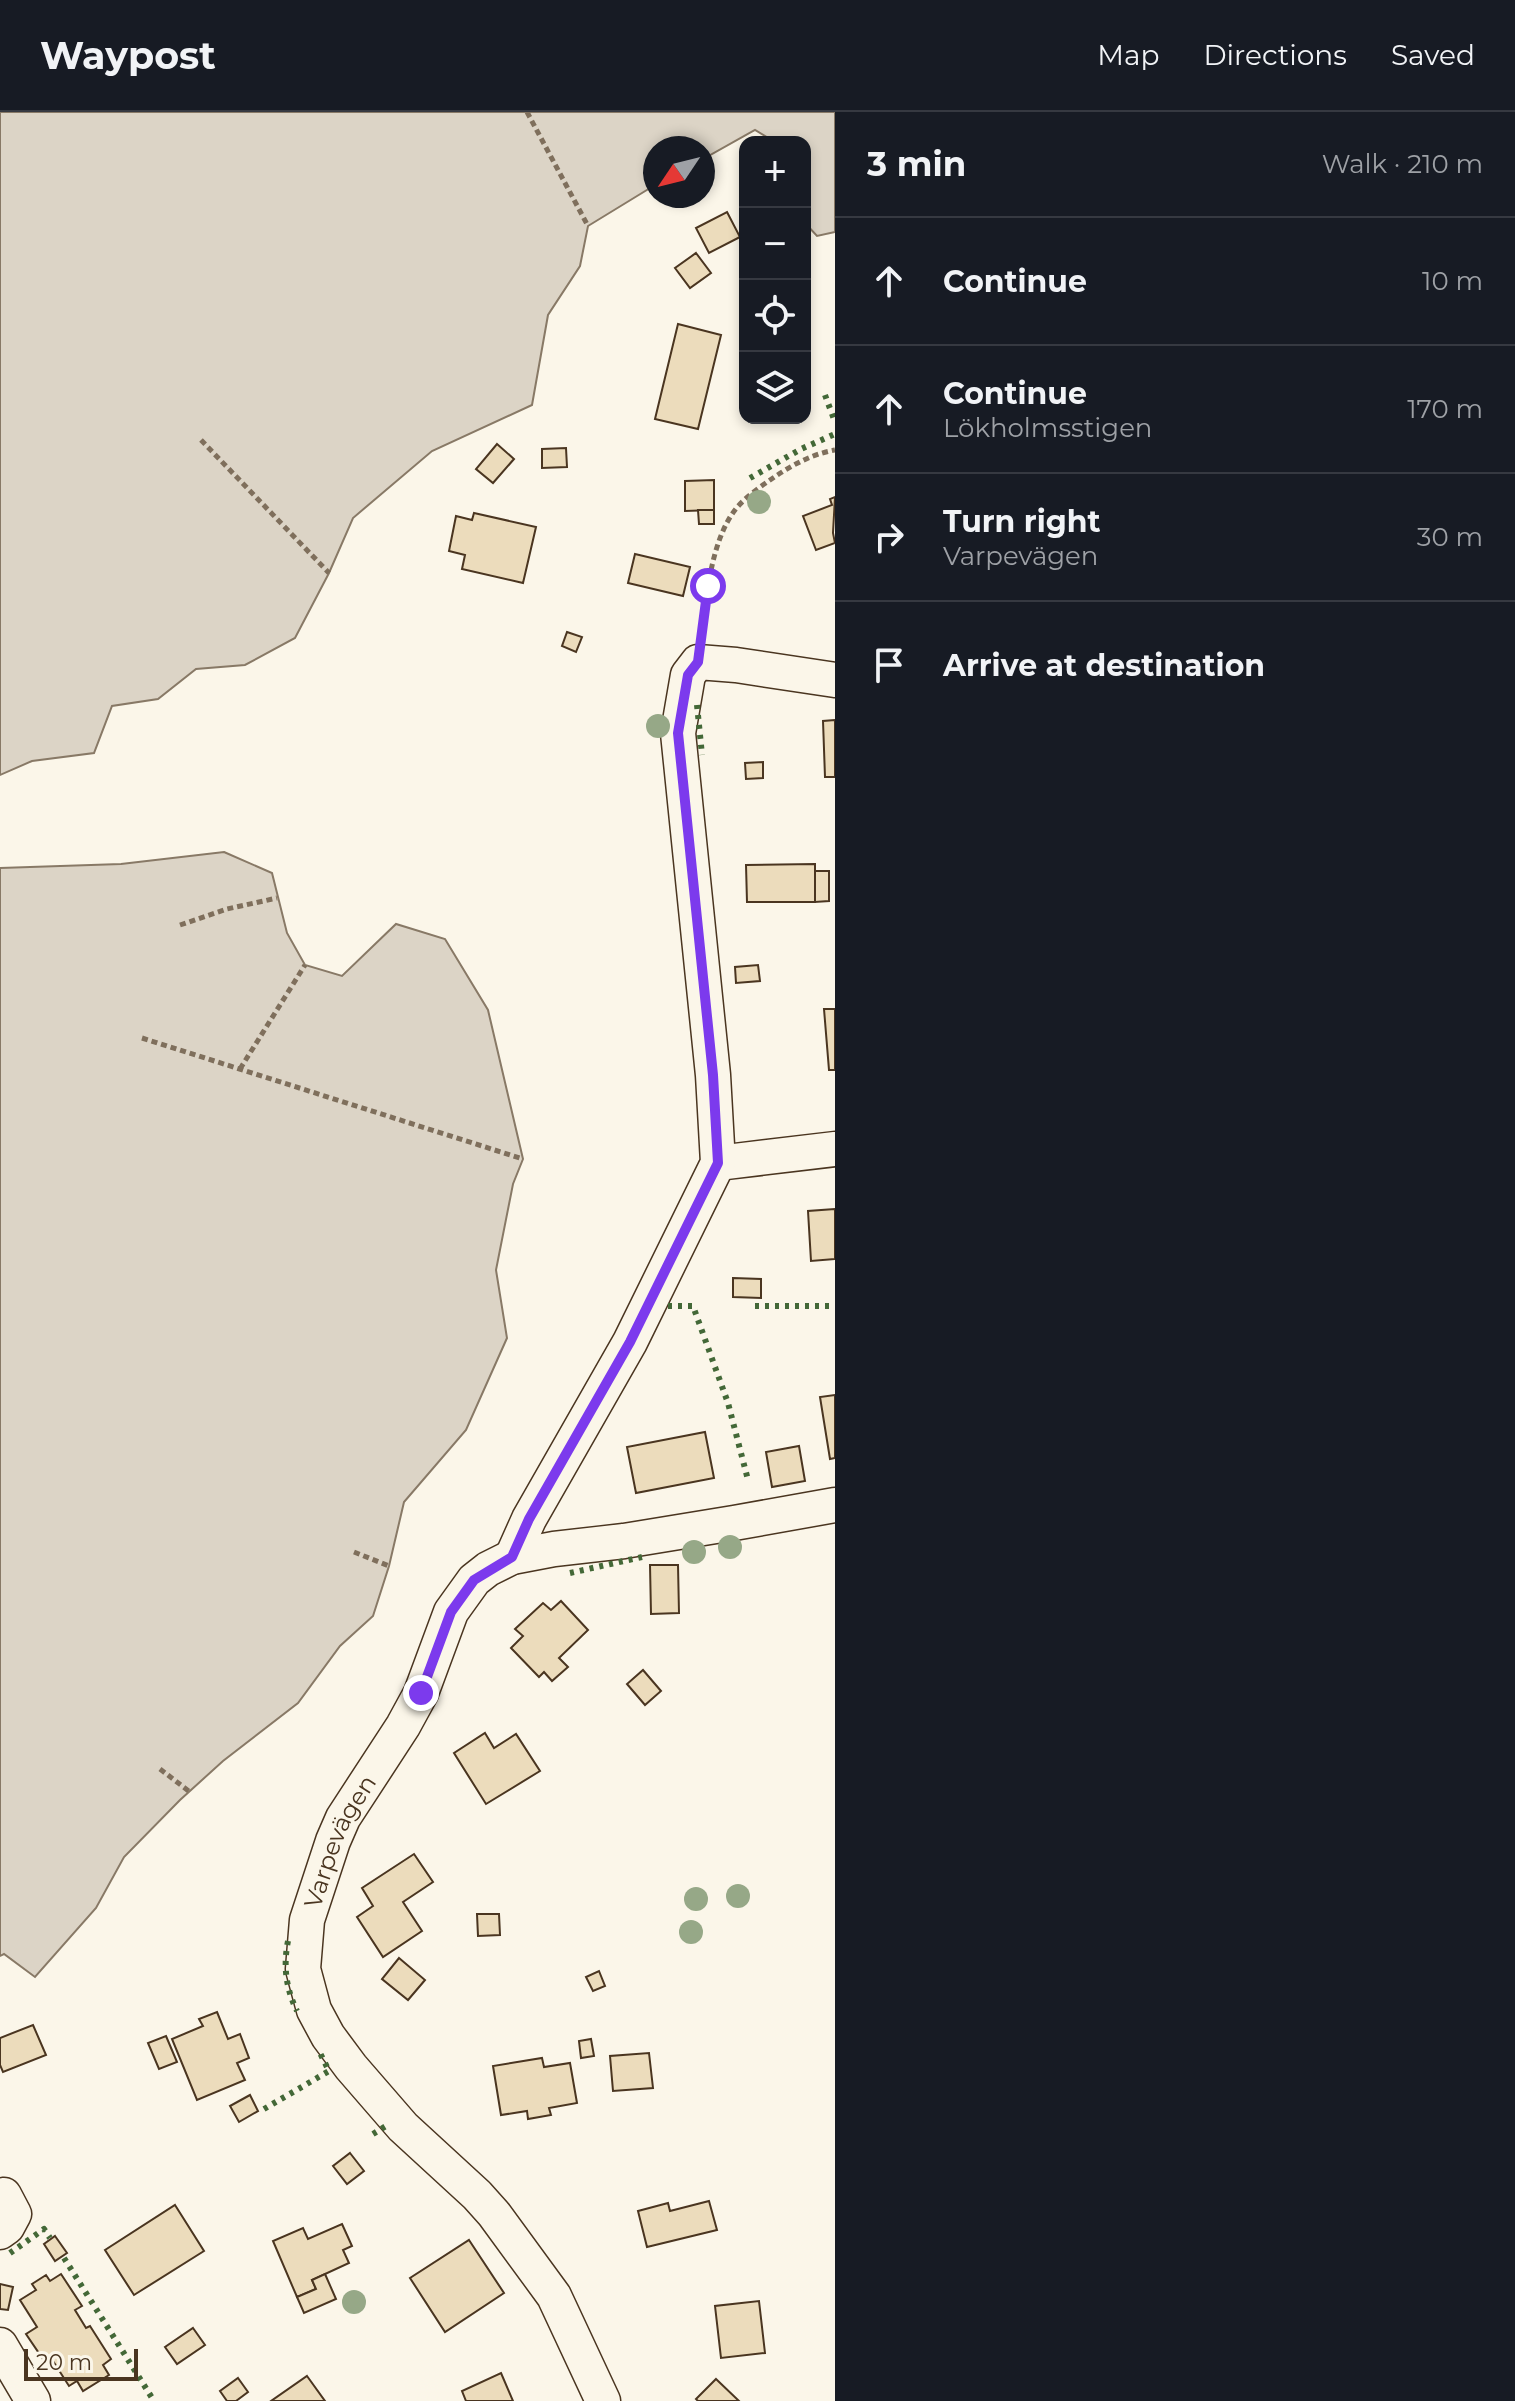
<!DOCTYPE html>
<html lang="en">
<head>
<meta charset="utf-8">
<style>
  :root { --surface:#171b24; --page:#20242c; --text:#f1f3f6; --muted:#9ea1a6; --line:#363941 }
  body { margin:0; font-family:Montserrat,sans-serif; background:var(--page); color:var(--text) }
  .controls { position:absolute; right:24px; top:24px; display:grid; overflow:hidden; border-radius:16px; box-shadow:0 4px 12px #0003 }
  .controls button { width:72px; height:72px; display:grid; place-items:center; padding:0; border:0; border-bottom:2px solid var(--line); background:var(--surface); color:var(--text); font:40px sans-serif }
  .compass { position:absolute; left:643px; top:24px; width:72px; height:72px; border-radius:50%; background:var(--surface); box-shadow:0 4px 12px #0003; rotate:235deg }
  .scale { position:absolute; left:24px; bottom:20px; width:114px; box-sizing:border-box; padding-left:8px; border:4px solid #4a3520; border-top:0; font-size:22px; line-height:28px; white-space:nowrap; color:#4a3520; -webkit-text-stroke:6px #fbf6e9; paint-order:stroke }
  .stop { position:absolute; width:24px; height:24px; margin:-18px; border:6px solid #7c3aed; border-radius:50%; background:#fff }
  .stop.end { background:#7c3aed; border-color:#fff; box-shadow:0 2px 8px #0008 }
  .list { margin:0; padding:0; list-style:none }
  h2 { display:flex; justify-content:space-between; align-items:center; height:104px; margin:0; padding:0 32px; font-size:34px }
  h2 small { font-size:26px; font-weight:400; color:var(--muted) }
  .list li { display:grid; grid-template-columns:52px 1fr auto; gap:24px; align-items:center; box-sizing:border-box; height:128px; padding:0 32px; border-top:2px solid var(--line) }
  .list b { display:block; font-size:30px; white-space:nowrap }
  .list p { margin:0; font-size:26px; white-space:nowrap; color:var(--muted) }
  .list em { font-size:26px; font-style:normal; color:var(--muted) }
  .icon { flex:none; width:44px; height:44px; fill:none; stroke:currentColor; stroke-width:2; stroke-linecap:round; stroke-linejoin:round }
  .map { position:relative; flex:none; width:835px; height:2289px; overflow:hidden }
  header { display:flex; align-items:center; gap:48px; box-sizing:border-box; height:112px; padding:0 40px; background:var(--surface); border-bottom:2px solid var(--line) }
  header strong { font-size:38px }
  nav { display:flex; gap:44px; margin-inline-start:auto; font-size:28px }
  main { display:flex }
  aside { flex:1; background:var(--surface) }
  .map>svg:first-child { display:block }
  .water { fill:#dcd4c6; stroke:#887966; stroke-width:2 }
  .building { fill:#ecdcbc; stroke:#4a3520; stroke-width:2 }
  .lines { fill:none; stroke-linecap:round; stroke-linejoin:round }
  .street-casing { stroke:#4a3520; stroke-width:37 }
  .path { stroke:#7f6f5c; stroke-width:5; stroke-dasharray:6 4; stroke-linecap:butt }
  .street { stroke:#fbf6e9; stroke-width:34 }
  .hedge { stroke:#436837; stroke-width:6; stroke-dasharray:4 6; stroke-linecap:butt }
  .tree { fill:#96a887 }
  .route { stroke:#7c3aed; stroke-width:10 }
  .labels { text-anchor:middle; dominant-baseline:central; stroke-width:6; stroke-linejoin:round; paint-order:stroke }
  .street-label { font-size:24px; fill:#4a3520; stroke:#fbf6e9 }
</style>
</head>
<body>
<header>
<strong>Waypost</strong>
<nav><a>Map</a><a>Directions</a><a>Saved</a></nav>
</header>
<main>
<div class="map">
<svg width="835" height="2289" viewBox="0 0 835 2289">
  <rect width="100%" height="100%" fill="#fbf6e9"/>
  <g class="water">
    <polygon points="0,0 835,0 835,120 817,124 805,111 805,30 775,30 755,18 703,47 703,36 655,36 655,73 588,114 580,154 548,203 532,293 432,339 353,406 329,461 295,526 245,553 196,557 158,587 112,594 94,641 32,649 0,663"/>
    <polygon points="224,740 272,761 287,821 305,853 342,864 396,812 445,827 488,898 523,1047 513,1072 496,1158 507,1226 466,1318 404,1390 389,1454 373,1504 340,1534 298,1591 223,1649 180,1688 124,1745 96,1796 35,1865 4,1842 0,1844 0,756 121,752"/>
  </g>
  <g class="building">
    <polygon points="727,100 740,125 709,141 696,116"/>
    <polygon points="696,141 711,161 690,176 675,156"/>
    <polygon points="678,212 721,223 698,317 655,307"/>
    <polygon points="497,332 514,347 493,371 476,357"/>
    <polygon points="566,336 567,355 542,356 542,337"/>
    <polygon points="714,368 714,398 685,399 685,369"/>
    <polygon points="835,385 833,421 835,431 816,438 803,404 832,393 830,387"/>
    <polygon points="698,398 714,398 714,412 699,412"/>
    <polygon points="474,401 536,415 523,471 462,457 465,443 449,439 456,404 472,408"/>
    <polygon points="635,442 690,455 683,484 628,471"/>
    <polygon points="567,520 582,525 576,540 562,534"/>
    <polygon points="835,608 835,665 825,665 823,609"/>
    <polygon points="763,650 763,666 746,667 745,651"/>
    <polygon points="815,752 815,790 747,790 746,753"/>
    <polygon points="815,759 829,759 829,789 815,790"/>
    <polygon points="758,853 760,869 736,871 735,855"/>
    <polygon points="824,897 835,897 835,958 829,958"/>
    <polygon points="835,1097 835,1147 811,1149 808,1099"/>
    <polygon points="733,1166 761,1167 761,1186 733,1185"/>
    <polygon points="835,1283 835,1346 830,1347 820,1285"/>
    <polygon points="705,1320 714,1366 636,1381 627,1335"/>
    <polygon points="799,1334 805,1369 772,1375 766,1340"/>
    <polygon points="650,1453 678,1453 679,1501 651,1502"/>
    <polygon points="561,1489 588,1518 559,1546 568,1555 552,1569 544,1560 539,1565 511,1536 523,1524 515,1517 543,1491 551,1498"/>
    <polygon points="643,1558 661,1579 645,1593 627,1572"/>
    <polygon points="485,1621 494,1636 516,1622 540,1659 486,1692 454,1641"/>
    <polygon points="414,1742 433,1770 403,1790 422,1819 383,1845 357,1805 373,1794 362,1776"/>
    <polygon points="477,1802 499,1802 500,1823 478,1824"/>
    <polygon points="399,1846 425,1868 408,1888 382,1867"/>
    <polygon points="599,1859 605,1874 593,1879 586,1865"/>
    <polygon points="217,1900 228,1927 240,1922 249,1946 237,1951 245,1968 197,1988 172,1927 203,1914 199,1907"/>
    <polygon points="33,1913 46,1943 3,1960 0,1953 0,1926"/>
    <polygon points="166,1924 177,1950 159,1957 148,1931"/>
    <polygon points="591,1927 594,1944 581,1946 579,1929"/>
    <polygon points="649,1941 653,1976 613,1979 610,1944"/>
    <polygon points="542,1946 544,1955 570,1951 577,1991 549,1996 551,2003 528,2007 527,1999 501,2003 493,1954"/>
    <polygon points="250,1983 258,1999 239,2010 230,1994"/>
    <polygon points="350,2041 364,2059 347,2072 333,2054"/>
    <polygon points="709,2089 717,2118 647,2135 638,2099 668,2091 670,2099"/>
    <polygon points="175,2093 204,2139 134,2183 105,2138"/>
    <polygon points="342,2112 352,2134 343,2138 349,2151 312,2168 316,2177 297,2185 273,2129 303,2116 308,2127"/>
    <polygon points="55,2124 67,2141 55,2149 44,2132"/>
    <polygon points="469,2128 504,2181 445,2220 410,2166"/>
    <polygon points="61,2162 82,2194 75,2198 86,2216 90,2214 111,2247 103,2253 109,2263 83,2279 77,2269 69,2274 51,2246 45,2250 26,2222 37,2215 20,2188 36,2178 32,2172 46,2163 50,2169"/>
    <polygon points="325,2162 336,2187 304,2201 297,2185 316,2177 312,2168"/>
    <polygon points="0,2172 13,2175 8,2198 0,2197"/>
    <polygon points="759,2189 765,2241 721,2246 715,2194"/>
    <polygon points="193,2216 205,2233 177,2252 165,2235"/>
    <polygon points="501,2261 513,2289 466,2289 462,2279"/>
    <polygon points="307,2264 325,2289 271,2289"/>
    <polygon points="238,2266 248,2280 236,2289 227,2289 220,2279"/>
    <polygon points="716,2267 739,2289 698,2289 696,2287"/>
  </g>
  <g class="lines">
    <defs>
      <g id="street">
        <polyline points="718,1051 835,1037"/>
        <polyline points="512,1445 529,1407 630,1230 718,1051 713,963 678,621 688,563 698,550 736,553 835,568"/>
        <polyline points="0,2120 7,2115 14,2102 4,2083"/>
        <polyline points="0,2233 33,2289"/>
        <path id="s1" d="M603,2289L554,2184L494,2102L477,2083L403,2015L351,1955L328,1924L314,1898L303,1857L307,1808L333,1729L343,1706L403,1614L421,1581L451,1500L474,1468L488,1457L512,1445L554,1437L624,1429L734,1411L835,1393"/>
      </g>
    </defs>
    <use href="#street" class="street-casing"/>
    <g class="path">
      <polyline points="527,0 588,114"/>
      <polyline points="201,328 329,461"/>
      <path d="M702,517C707,480 712,428 735,398C745,385 760,375 773,366C792,353 812,342 835,338"/>
      <polyline points="180,813 227,797 277,786"/>
      <polyline points="142,926 523,1047"/>
      <polyline points="240,957 305,853"/>
      <polyline points="354,1440 389,1454"/>
      <polyline points="160,1657 190,1680"/>
    </g>
    <use href="#street" class="street"/>
    <g class="hedge">
      <polyline points="825,283 835,310"/>
      <polyline points="750,366 801,337 835,322"/>
      <polyline points="697,593 702,643"/>
      <polyline points="668,1194 693,1194 728,1291 748,1368"/>
      <polyline points="755,1194 835,1194"/>
      <polyline points="570,1461 642,1445"/>
      <path d="M288,1829C283,1854 286,1877 297,1899"/>
      <polyline points="264,1997 329,1959 318,1937"/>
      <polyline points="373,2022 386,2014"/>
      <polyline points="10,2141 44,2117 50,2126"/>
      <polyline points="64,2146 154,2289"/>
    </g>
  </g>
  <g class="tree">
    <circle cx="759" cy="390" r="12"/>
    <circle cx="658" cy="614" r="12"/>
    <circle cx="730" cy="1435" r="12"/>
    <circle cx="694" cy="1440" r="12"/>
    <circle cx="738" cy="1784" r="12"/>
    <circle cx="696" cy="1787" r="12"/>
    <circle cx="691" cy="1820" r="12"/>
    <circle cx="354" cy="2190" r="12"/>
  </g>
  <g class="lines">
    <polyline class="route" points="421,1581 451,1500 474,1468 512,1445 529,1407 630,1230 718,1051 713,963 678,621 688,563 698,550 708,474"/>
  </g>
  <g class="labels">
    <g class="street-label">
      <text stroke="none"><textPath href="#s1" startOffset="668">Varpevägen</textPath></text>
    </g>
  </g>
</svg>
<div class="controls">
<button>+</button>
<button>−</button>
<button><svg class="icon" aria-label="locate" viewBox="0 0 24 24"><circle cx="12" cy="12" r="6"/><path d="M12 2v4M12 18v4M2 12h4M18 12h4"/></svg></button>
<button><svg class="icon" aria-label="layers" viewBox="0 0 24 24"><path d="M12 4l9 5-9 5-9-5zM3 14l9 5 9-5"/></svg></button>
</div>
<svg class="compass" viewBox="-18 -18 36 36"><path d="M0-13l5 13h-10z" fill="#e53935"/><path d="M0 13l5-13h-10z" fill="#9ea1a6"/></svg>
<div class="scale">20 m</div>
<div class="stop" style="left:708px;top:474px"></div>
<div class="stop end" style="left:421px;top:1581px"></div>
</div>
<aside>
<h2>3 min<small>Walk · 210 m</small></h2>
<ul class="list">
<li><svg class="icon" aria-label="ahead" viewBox="0 0 24 24"><path d="M12 20V5M6 11l6-6 6 6"/></svg><div><b>Continue</b></div><em>10 m</em></li>
<li><svg class="icon" aria-label="ahead" viewBox="0 0 24 24"><path d="M12 20V5M6 11l6-6 6 6"/></svg><div><b>Continue</b><p>Lökholmsstigen</p></div><em>170 m</em></li>
<li><svg class="icon" aria-label="right" viewBox="0 0 24 24"><path d="M7 20v-9h11M14 6l5 5-5 5"/></svg><div><b>Turn right</b><p>Varpevägen</p></div><em>30 m</em></li>
<li><svg class="icon" aria-label="arrive" viewBox="0 0 24 24"><path d="M6 21V4h12l-3 4 3 4H6"/></svg><div><b>Arrive at destination</b></div></li>
</ul>
</aside>
</main>
</body>
</html>
